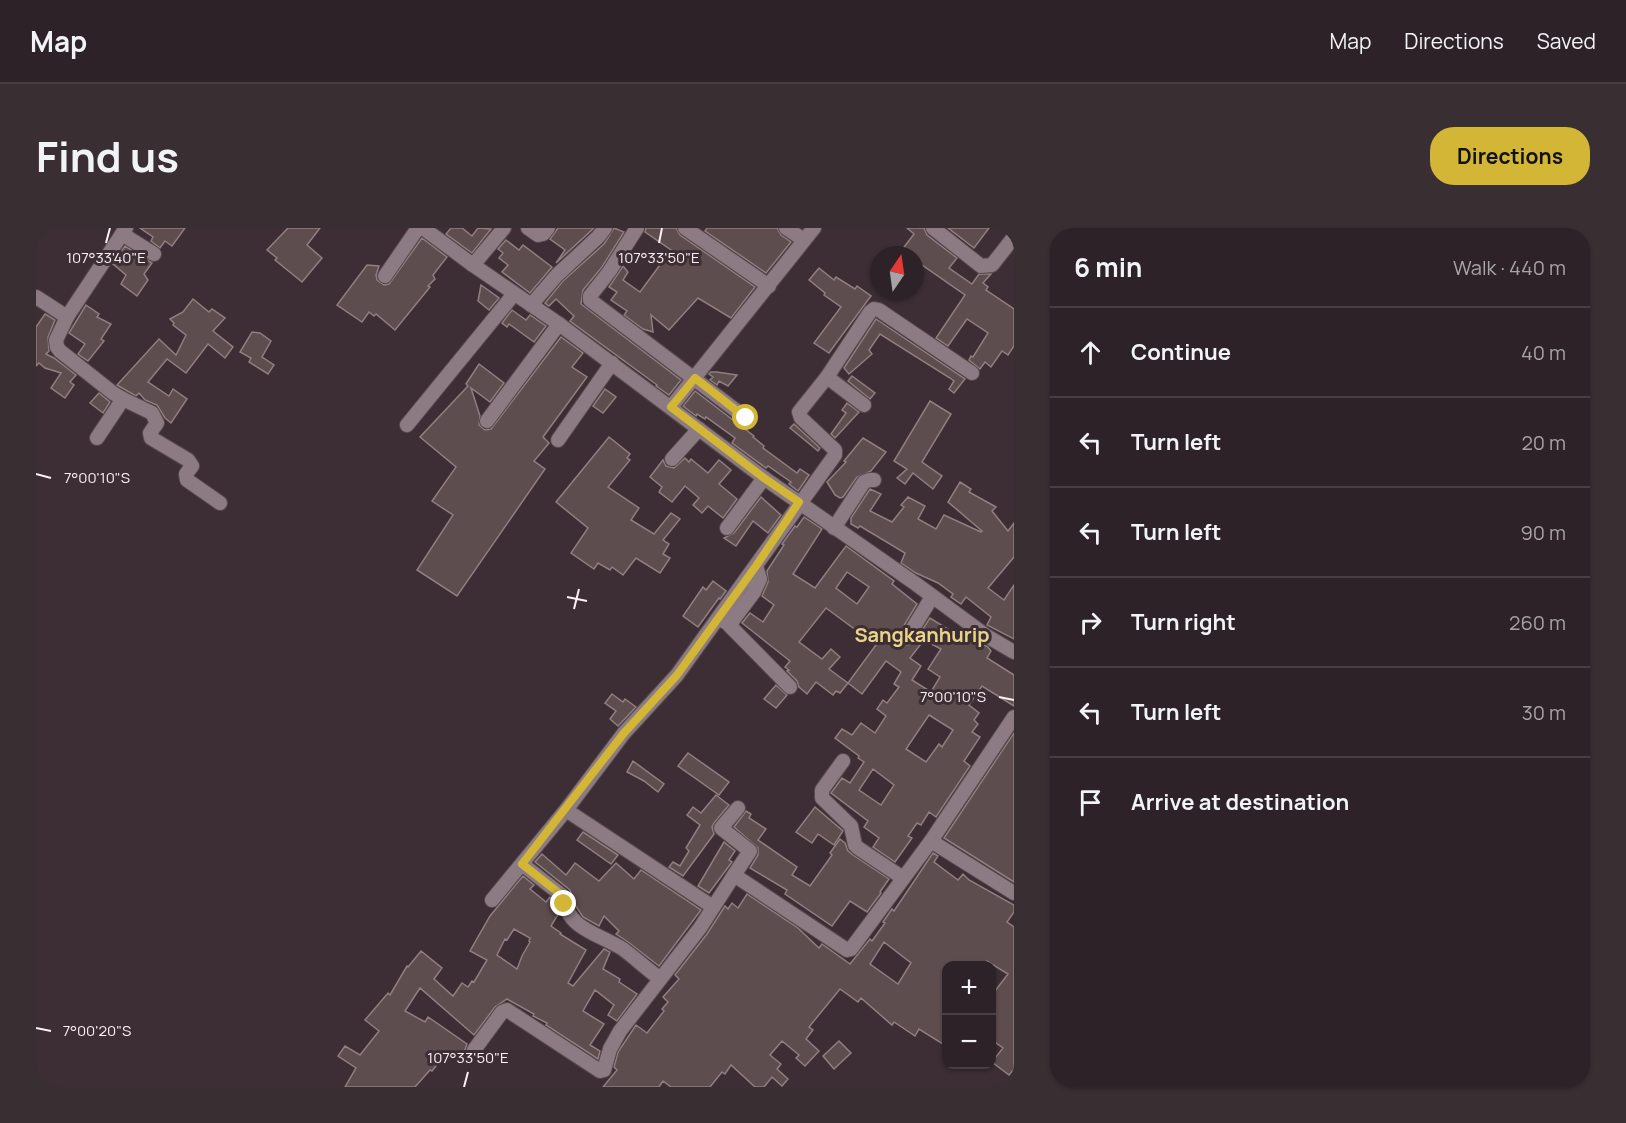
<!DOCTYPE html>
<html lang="en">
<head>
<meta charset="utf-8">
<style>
  :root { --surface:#2d2227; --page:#392f33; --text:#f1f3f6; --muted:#a7a4a7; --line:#483f44; --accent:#d3b635 }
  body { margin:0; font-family:Manrope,sans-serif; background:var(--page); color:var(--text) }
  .controls { position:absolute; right:18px; bottom:18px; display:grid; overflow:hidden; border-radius:12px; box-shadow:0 2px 4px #0004 }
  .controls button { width:54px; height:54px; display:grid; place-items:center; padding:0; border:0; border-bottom:2px solid var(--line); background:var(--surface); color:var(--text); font:30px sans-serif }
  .compass { position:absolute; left:834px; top:18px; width:54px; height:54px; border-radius:50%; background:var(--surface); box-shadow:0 2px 4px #0004; rotate:13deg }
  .stop { position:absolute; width:18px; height:18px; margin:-14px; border:4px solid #d3b635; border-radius:50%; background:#fff }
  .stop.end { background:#d3b635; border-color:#fff; box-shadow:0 2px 6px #0008 }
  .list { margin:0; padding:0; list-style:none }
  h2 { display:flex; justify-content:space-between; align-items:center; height:78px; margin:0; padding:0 24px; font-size:26px }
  h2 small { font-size:20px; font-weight:400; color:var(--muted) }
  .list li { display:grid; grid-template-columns:39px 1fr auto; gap:18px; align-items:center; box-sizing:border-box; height:90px; padding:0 24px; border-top:2px solid var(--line) }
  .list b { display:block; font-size:22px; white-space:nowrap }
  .list em { font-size:20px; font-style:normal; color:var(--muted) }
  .icon { flex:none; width:33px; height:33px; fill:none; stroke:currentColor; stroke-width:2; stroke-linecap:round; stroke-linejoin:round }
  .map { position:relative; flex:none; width:978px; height:859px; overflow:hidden; border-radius:24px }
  header { display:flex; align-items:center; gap:36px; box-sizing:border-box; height:84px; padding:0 30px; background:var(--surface); border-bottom:2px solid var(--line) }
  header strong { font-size:28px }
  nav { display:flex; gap:33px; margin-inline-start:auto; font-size:21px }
  .intro { display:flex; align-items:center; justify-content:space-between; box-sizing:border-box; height:144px; padding:0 36px }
  h1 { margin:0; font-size:42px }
  .button { padding:15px 27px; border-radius:24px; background:var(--accent); color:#111; font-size:21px; font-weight:700 }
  main { display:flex; gap:36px; padding:0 36px }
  aside { flex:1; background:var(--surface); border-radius:24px; box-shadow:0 2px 4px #0004 }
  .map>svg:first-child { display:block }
  .building { fill:#5e4d4e; stroke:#917e80; stroke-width:1.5; fill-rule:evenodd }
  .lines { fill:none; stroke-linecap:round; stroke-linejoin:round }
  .minor-casing { stroke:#574b4f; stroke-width:16 }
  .minor { stroke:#8c7b82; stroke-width:14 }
  .route { stroke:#d3b635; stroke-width:8 }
  .ticks { fill:none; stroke:#fbf1f5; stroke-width:2 }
  .labels { text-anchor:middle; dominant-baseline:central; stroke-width:6; stroke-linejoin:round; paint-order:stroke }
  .quarter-label { font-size:20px; font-weight:bold; fill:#e9d587; stroke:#3c2e34 }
  .ticks-label { font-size:15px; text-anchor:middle; fill:#fbf1f5; stroke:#3c2e34; stroke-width:6; stroke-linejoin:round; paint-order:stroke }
</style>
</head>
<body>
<header>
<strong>Map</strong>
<nav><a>Map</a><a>Directions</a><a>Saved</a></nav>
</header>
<div class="intro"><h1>Find us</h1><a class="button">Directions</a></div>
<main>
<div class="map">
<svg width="978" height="859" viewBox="0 0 978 859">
  <rect width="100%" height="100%" fill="#3c2e34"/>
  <g class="building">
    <polygon points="104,0 149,0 136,18 129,13 124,20 115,13 117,9"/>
    <polygon points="252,0 284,0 271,17 286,30 266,54 239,32 241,30 231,22"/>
    <polygon points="415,0 426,0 436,8 442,0 455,1 436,25 410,6"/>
    <polygon points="522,0 558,0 520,35 529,22 514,11"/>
    <polygon points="578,0 588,4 566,39 547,62 545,76 645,152 633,167 620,158 621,157 534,93 538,88 520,71 513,78 509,75 527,53 568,16"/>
    <polygon points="610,0 640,0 644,7 719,59 695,90 662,70 633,102 615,87 617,104 607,101 588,87 591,83 575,72 581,64 573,59 587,38 592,44 587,52 604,64 635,22 609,4"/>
    <polygon points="671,0 741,0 745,7 755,14 730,45 669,3"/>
    <polygon points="871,0 888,0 891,7 921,30 913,40 936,56 943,46 955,46 947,55 952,59 950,62 978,81 978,118 972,127 966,123 955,139 949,134 944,141 933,132 935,128 937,129 952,105 931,91 912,118 900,110 929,67 879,32 879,27 862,27 878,6"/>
    <polygon points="912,0 953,0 938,20"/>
    <polygon points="386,10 411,29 397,47 399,51 392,58 394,59 359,102 340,86 338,88 333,84 326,94 301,77 331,37 343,38 340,47 341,52 348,57 353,56"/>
    <polygon points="470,12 483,22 487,17 516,39 494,65 466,44 472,37 463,30 467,25 462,21"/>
    <polygon points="89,18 116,35 108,46 112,52 101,68 85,56 90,47 77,36"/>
    <polygon points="783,40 798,52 800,49 819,61 821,58 835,68 793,125 778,115 805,79 788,67 789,65 773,52"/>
    <polygon points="445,57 463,70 453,82 442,73"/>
    <polygon points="157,71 173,84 176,81 189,90 177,103 197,119 189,130 172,116 150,145 131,131 112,154 133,168 137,161 151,171 135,195 129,190 121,177 109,172 103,165 100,168 81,157 123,111 140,127 150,107 137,97 138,95 134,91 147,84"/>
    <polygon points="50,77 63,86 61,89 75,96 65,111 68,113 52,133 42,126 49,116 33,105"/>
    <polygon points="476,82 490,92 494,87 510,98 498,114 473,96 471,99 466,95"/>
    <polygon points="9,86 19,92 12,109 13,123 10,126 18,130 40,147 34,154 38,157 29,170 15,160 25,145 9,140 3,135 0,138 0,99"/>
    <polygon points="840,91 929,151 918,165 913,161 918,153 914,150 844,106 833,122 836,126 813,146 808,140"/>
    <polygon points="216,104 224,105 235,113 226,129 238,137 232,146 213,134 215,130 204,124"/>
    <polygon points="525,109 547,125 536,139 551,149 507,209 513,215 498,233 509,241 421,368 381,342 417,287 396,273 420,239 384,209 432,158 430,156 443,136 468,155 454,174 435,160 444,188 443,197 449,202 455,201"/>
    <polygon points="675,144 681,144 701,147 692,158 683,153 681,157 674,152 677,149 673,146"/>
    <polygon points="816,148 839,165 834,171 812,153"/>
    <polygon points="569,161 580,169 567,185 557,178"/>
    <polygon points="659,163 718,208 717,209 728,218 727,220 761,245 764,241 773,247 762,263 753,256 755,254 732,238 730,240 696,215 699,210 670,189 669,191 661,186 660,188 647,178"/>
    <polygon points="63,165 74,174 67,185 54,175"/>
    <polygon points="894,173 915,186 886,234 906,248 897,261 877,245 869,256 861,250 871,241 858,233"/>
    <polygon points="811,175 823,184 799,210 795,206 810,185 806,182"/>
    <polygon points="758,196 784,220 782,223 754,200"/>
    <polygon points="573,209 594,226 591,230 594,232 572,259 603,280 595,292 618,306 635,285 644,291 627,312 633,316 627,326 634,330 624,345 600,330 587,347 576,339 574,342 562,335 558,341 535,325 552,300 520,274"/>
    <polygon points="827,210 850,224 835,243 821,249 807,269 804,270 799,267 791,254 810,234 808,233"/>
    <polygon points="649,230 653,234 655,231 672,245 683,232 695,242 683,256 701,271 687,290 672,278 666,285 657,277 663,270 649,258 636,274 623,264 626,259 614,249 627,232 630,238 638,240"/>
    <polygon points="924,254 935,261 933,264 960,279 956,283 972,303 978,295 978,329 952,360 968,372 978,357 978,411 951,397 955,389 930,369 925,376 915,369 917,366 902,355 880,345 865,335 869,325 824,298 822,300 815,296 815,290 834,261 845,266 834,283 856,294 868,279 865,277 872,269 889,278 882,291 900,301 908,287 945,304 946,303 912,274"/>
    <polygon points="725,269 745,287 732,305 717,293 700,318 688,310 698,305"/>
    <path d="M768,289L786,301L757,346L779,360L810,318L858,353L856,356L881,376L864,404V412L867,415L872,417L879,413L894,390L936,416L939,412L952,419L955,423L951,430L978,447V478L946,458L933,477L943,485L938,492L942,496L936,504L944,509L928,533L934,538L900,589L893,584L885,597L881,595L872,608L876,610L859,634L837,619L843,610L828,599L832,593L795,565L806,550L814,555L828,534L822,530L823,528L799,510L806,501L816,507L825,495L839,505L850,488L841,481L847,472L851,475L863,459L858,456L865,444L850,433L826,466L812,455L804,465L800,463L797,467L780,454L771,466L763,459L761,453L751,443L753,442L749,439L754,433L706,395L714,385L727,394L738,377L726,368L732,354L731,343L748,317L746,316L759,298L761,299ZM811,344L833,359L821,376L800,360ZM790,380L840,417L812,455L793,441L804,429L795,421L786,431L763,414ZM888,412L905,421L892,441L904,449L895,464L876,452L885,438L874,430ZM893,487L917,502L906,519L903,516L890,534L870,521ZM837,541L858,557L845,577L823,562Z"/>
    <polygon points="677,353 690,363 684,371 683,370 662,399 647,388 667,359 670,362"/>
    <polygon points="740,457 751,467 740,480 728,471"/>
    <polygon points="576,466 587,474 589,471 600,479 582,498 574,491 580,483 569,475"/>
    <polygon points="978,505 978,654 908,610"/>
    <polygon points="652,525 693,554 683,567 642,538"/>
    <polygon points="597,533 628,556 622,564 608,553 591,544"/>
    <polygon points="680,567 693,577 678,595 676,599 678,606 647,648 633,639 637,634 644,638 653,623 650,620 664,597 651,587 657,579 665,585"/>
    <polygon points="779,579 807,603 798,617 782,606 776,615 760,604"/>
    <polygon points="710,583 715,586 713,590 730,601 722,612 761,639 756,647 774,658 796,627 794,625 804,611 809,615 812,623 817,627 853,651 844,664 845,665 831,684 814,673 796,698 749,666 751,662 714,640 722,627 722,620 698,599"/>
    <polygon points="547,604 582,627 575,636 541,612"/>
    <polygon points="688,614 699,623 693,632 696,634 673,665 662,658"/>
    <path d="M897,625L902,628L898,634L922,652L927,646L933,652L978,677V684L971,694L978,699V841L973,847L956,834L967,820L956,812V760L959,763L972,746L951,733L948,738H910V818L883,801L879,808L858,794L856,797L825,770L822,774L804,761L773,799L777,802L770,811L783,823L769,838L760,830L763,827L746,813L734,827L745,836L741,841L752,851L746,858L736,849L728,859H719L695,837L689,846L686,844L674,859H635L627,853L623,859H567L581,842L578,839L582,824L600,797L611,805L628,783L626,781L632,774L627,769L643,751L639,747L671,706L689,678L692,681L696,675L702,680L711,666L762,700L783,720L786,716L814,736L834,711L836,713L849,695L847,694L856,681L858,683ZM848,714L875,735L862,756L834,736Z"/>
    <polygon points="506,626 530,647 539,635 563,653 580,635 598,651 605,642 665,682 623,738 592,714 580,706 583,703 568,688 563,698 547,689 539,677 534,662 499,634"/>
    <path d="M487,648L498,657L494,661L510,674L514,669L520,674L523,685L515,698L525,705L524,706L550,722L532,755L537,758L568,721L574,724L567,741L584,751L583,754L601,766L581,793L572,787L578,777L559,762L547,783L568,796L554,817L564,823L562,831L510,797L511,795L497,788L498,786L471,771L459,779L438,807L384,760L369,783L389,794L392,789L431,816L429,822L432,828L428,833L412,823L396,843L394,842L379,859H309L320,840L302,828L309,818L324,827L343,803L329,792L352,765L354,767L371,738L372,739L385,723L406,740L398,751L417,768L426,755L432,759L436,753L438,754L451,732L434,723L454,688ZM478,701L494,710L493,713L494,714L486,728L481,741L461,727L469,711L471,712Z"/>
    <polygon points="803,813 815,825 798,841 787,828"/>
  </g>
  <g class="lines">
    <defs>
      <g id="minor">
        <polyline points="387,0 437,37 523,96 728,250 880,356 949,407 978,424"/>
        <polyline points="492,0 502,7 507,6 512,0"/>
        <polyline points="601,0 573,44 554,68 554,72 710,190"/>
        <polyline points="649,0 733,58"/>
        <polyline points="750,0 768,12"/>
        <polyline points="897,0 945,38 956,37 978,9"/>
        <polyline points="86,6 118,26"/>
        <polyline points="437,37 468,0"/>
        <polyline points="349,48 382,0"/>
        <polyline points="0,69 31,89"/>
        <polyline points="495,77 521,47 562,9 569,0"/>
        <polyline points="791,149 828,177"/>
        <polyline points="87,171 116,185 121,195 114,205 115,210 152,232 156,238 150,246 151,252 184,275"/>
        <polyline points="635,179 778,0"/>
        <polyline points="451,193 523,96"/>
        <polyline points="371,197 478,66"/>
        <polyline points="61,210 87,171 77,165 24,123 21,119 20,112 31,89 90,0"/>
        <polyline points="522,212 576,135"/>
        <polyline points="636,231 663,201"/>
        <polyline points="691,300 728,250"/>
        <polyline points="798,300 828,254 833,252 838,252"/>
        <polyline points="685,392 694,396 718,364 724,351 720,338"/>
        <polyline points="693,397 754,459"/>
        <polyline points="872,408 896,369"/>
        <polyline points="807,533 786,562 786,570 815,598 819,617 822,620 867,650"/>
        <polyline points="530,582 677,679"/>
        <polyline points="895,613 978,665"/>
        <path d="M486,636L528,669C530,701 564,706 587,721C599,730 611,741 623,750"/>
        <polyline points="698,647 714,623 685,600 702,580"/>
        <polyline points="456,672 530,582 588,505 641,447 799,227 799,222 765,190 763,184 791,149 834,84 838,81 843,82 936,145"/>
        <polyline points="438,822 466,784 471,782 564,843 568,842 574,821 584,803 664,700 698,647 811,722 815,721 895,613 978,489"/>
      </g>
    </defs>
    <use href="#minor" class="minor-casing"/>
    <use href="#minor" class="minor"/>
  </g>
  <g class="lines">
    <polyline class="route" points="528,676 528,669 486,636 588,505 641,447 720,338 763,274 728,250 635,179 659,150 710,190"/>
  </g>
  <path class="ticks" d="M70,15L74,0M623,15L626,0M0,246L15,250M531,369L551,373M538,381L543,361M963,469L978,472M0,800L15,803M428,859L432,844"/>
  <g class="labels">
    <g class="quarter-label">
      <text x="886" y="406">Sangkanhurip</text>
    </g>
  </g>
  <g class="ticks-label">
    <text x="70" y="35">107°33'40"E</text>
    <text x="623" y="35">107°33'50"E</text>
    <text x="61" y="255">7°00'10"S</text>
    <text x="917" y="474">7°00'10"S</text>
    <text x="61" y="808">7°00'20"S</text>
    <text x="432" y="835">107°33'50"E</text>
  </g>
</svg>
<div class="controls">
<button>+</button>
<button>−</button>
</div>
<svg class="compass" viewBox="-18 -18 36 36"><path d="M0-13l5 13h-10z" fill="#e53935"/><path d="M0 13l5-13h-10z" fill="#a7a4a7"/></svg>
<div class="stop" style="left:710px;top:190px"></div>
<div class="stop end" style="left:528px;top:676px"></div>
</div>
<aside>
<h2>6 min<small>Walk · 440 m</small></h2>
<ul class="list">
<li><svg class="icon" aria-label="ahead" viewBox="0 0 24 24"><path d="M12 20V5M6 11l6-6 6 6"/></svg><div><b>Continue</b></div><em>40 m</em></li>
<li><svg class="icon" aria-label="left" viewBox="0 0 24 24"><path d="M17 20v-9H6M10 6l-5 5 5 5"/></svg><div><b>Turn left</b></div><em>20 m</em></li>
<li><svg class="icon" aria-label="left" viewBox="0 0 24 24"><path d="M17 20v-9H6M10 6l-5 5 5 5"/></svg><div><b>Turn left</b></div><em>90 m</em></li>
<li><svg class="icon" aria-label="right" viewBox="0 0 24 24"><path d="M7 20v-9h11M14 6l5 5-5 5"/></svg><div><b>Turn right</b></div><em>260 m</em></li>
<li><svg class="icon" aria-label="left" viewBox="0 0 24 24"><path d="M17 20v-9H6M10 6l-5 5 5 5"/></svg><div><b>Turn left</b></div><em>30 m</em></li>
<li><svg class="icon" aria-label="arrive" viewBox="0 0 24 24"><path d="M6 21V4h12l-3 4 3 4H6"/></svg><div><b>Arrive at destination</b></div></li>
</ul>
</aside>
</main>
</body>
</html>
